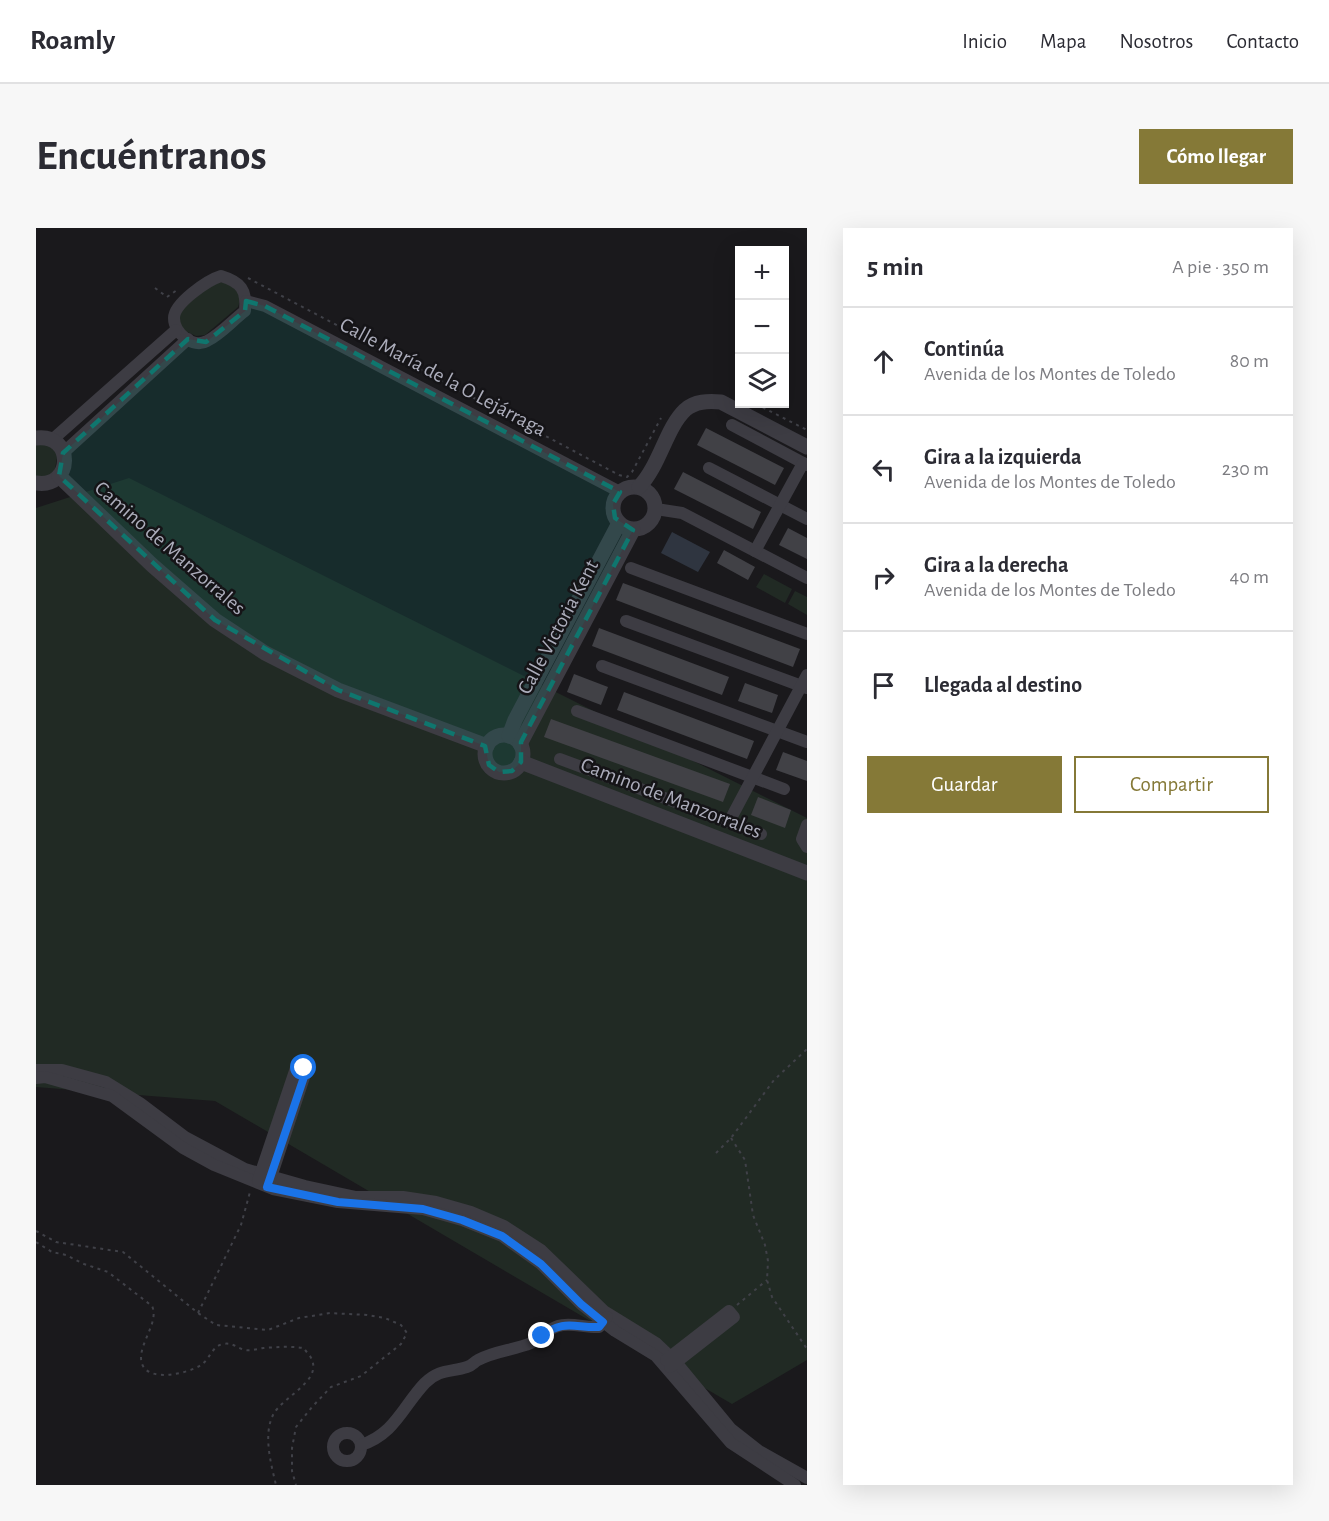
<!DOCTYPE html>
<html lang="es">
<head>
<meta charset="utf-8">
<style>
  :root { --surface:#fff; --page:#f7f7f7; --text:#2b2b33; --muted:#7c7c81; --line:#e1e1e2; --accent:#857937 }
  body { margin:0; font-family:"Alegreya Sans",sans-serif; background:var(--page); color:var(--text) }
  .controls { position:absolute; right:18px; top:18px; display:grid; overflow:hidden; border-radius:0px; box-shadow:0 6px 24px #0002 }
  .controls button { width:54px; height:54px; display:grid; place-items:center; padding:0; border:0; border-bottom:2px solid var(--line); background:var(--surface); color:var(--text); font:30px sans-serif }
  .stop { position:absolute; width:18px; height:18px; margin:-14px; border:4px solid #1a73e8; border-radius:50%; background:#fff }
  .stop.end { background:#1a73e8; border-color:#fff; box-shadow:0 2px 6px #0008 }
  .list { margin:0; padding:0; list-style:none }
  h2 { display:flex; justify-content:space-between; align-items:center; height:78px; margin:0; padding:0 24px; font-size:26px }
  h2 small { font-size:20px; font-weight:400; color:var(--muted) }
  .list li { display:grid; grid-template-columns:39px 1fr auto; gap:18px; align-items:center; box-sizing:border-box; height:108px; padding:0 24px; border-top:2px solid var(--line) }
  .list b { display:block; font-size:22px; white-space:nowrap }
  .list p { margin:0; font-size:20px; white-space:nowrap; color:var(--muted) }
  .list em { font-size:20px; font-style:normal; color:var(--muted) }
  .actions { display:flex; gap:12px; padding:18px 24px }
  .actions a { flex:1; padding:14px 0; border:2px solid var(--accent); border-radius:0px; text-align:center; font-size:21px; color:var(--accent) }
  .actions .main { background:var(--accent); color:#fff }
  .icon { flex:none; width:33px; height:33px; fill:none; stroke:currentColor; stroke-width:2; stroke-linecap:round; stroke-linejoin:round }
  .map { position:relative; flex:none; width:771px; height:1257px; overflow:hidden; border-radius:0px }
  header { display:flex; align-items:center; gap:36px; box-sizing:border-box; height:84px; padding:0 30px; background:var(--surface); border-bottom:2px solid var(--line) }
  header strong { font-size:28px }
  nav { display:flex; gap:33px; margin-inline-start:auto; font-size:21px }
  .intro { display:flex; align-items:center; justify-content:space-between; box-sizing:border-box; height:144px; padding:0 36px }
  h1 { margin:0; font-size:42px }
  .button { padding:15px 27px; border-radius:0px; background:var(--accent); color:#fff; font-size:21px; font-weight:700 }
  main { display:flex; gap:36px; padding:0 36px }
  aside { flex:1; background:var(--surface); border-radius:0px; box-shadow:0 6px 24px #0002 }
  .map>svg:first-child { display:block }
  .green { fill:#212a24 }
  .water { fill:#2f3540 }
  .building { fill:#414146 }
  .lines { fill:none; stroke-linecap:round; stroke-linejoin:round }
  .path { stroke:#404148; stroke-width:2; stroke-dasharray:3 4.5; stroke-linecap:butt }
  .minor { stroke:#3d3c43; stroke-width:12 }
  .tertiary { stroke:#3d3c43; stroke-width:15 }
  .route { stroke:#1a73e8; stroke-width:8 }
  .marked { fill:#0f766e; fill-opacity:0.2; stroke:#0f766e; stroke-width:4.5; stroke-dasharray:12 8; stroke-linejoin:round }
  .labels { text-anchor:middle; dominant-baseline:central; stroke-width:5; stroke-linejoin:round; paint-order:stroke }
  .street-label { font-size:21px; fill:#acadbb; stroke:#151417 }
</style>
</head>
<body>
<header>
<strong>Roamly</strong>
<nav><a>Inicio</a><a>Mapa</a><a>Nosotros</a><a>Contacto</a></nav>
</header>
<div class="intro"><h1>Encuéntranos</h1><a class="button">Cómo llegar</a></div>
<main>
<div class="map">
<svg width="771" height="1257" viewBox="0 0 771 1257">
  <rect width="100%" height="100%" fill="#1a191c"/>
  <g class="green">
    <path d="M179,54C194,53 208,63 202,79L169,107L160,108L145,101L143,89L147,80Z"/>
    <polygon points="7,214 22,224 18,246 0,250 0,215"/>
    <polygon points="93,250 771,590 771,1132 696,1176 179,873 0,859 0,280"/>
    <polygon points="728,346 756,361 749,375 720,359"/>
    <polygon points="759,363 771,369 771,387 752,376"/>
  </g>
  <polygon class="water" points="636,304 674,324 662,344 625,325"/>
  <g class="building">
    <polygon points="670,200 748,240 739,257 661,217"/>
    <polygon points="647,244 725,284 717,301 638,261"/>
    <polygon points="752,300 771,310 771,331 743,317"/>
    <polygon points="688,322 719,339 712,352 681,335"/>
    <polygon points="587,355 764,421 757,439 580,372"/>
    <polygon points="563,400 693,449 686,467 556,418"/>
    <polygon points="538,446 572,459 565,477 531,464"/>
    <polygon points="709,455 742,467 736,485 702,473"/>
    <polygon points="588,464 718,513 711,531 581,482"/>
    <polygon points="515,491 694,556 687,574 508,509"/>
    <polygon points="747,524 771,533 771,553 740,542"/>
    <polygon points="722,569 755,582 749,600 715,587"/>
  </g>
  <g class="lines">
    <g class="path">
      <polyline points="212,50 583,247 591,249 596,244 625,190"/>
      <polyline points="119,60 131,69 141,62"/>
      <polyline points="720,176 771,202"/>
      <polyline points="695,910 709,932 717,987 729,1017 732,1033 731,1052 736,1069 771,1121"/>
      <polyline points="680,925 695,910 738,852 771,821"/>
      <polyline points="0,1003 20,1014 87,1024 162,1085 180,1097 232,1102 263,1090 294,1085 331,1087 349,1090 365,1097 371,1105 365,1116 325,1148 295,1159 276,1179 260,1199 256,1220 256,1243 260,1257"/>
      <path d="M0,1014L16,1024L30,1027L48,1036L72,1044L116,1078C124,1095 100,1118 106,1136C113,1155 153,1145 165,1137C174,1131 176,1118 187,1116C196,1114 201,1120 209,1122C214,1123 221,1121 227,1120C241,1119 254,1118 268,1120C270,1124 275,1128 276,1132C285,1154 246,1169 237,1187C227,1207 235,1236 240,1257"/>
      <polyline points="701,1077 731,1052"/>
      <polyline points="162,1085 205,997 214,964"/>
    </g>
    <g class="minor">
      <path d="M185,48C205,54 211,62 209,83C197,92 185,106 171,113C157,121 138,105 138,90C138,75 172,52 185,48Z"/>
      <polyline points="210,73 229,78 584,264"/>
      <polyline points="696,197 771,237"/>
      <polyline points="16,212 140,102"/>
      <polyline points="27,225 152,111"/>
      <polyline points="673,240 771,291"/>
      <polyline points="620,281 646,285 771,350"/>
      <polyline points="719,323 767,235"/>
      <polyline points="595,340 771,406"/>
      <polyline points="590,393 771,460"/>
      <polyline points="566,438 771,514"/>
      <polyline points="541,483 748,561"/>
      <polyline points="524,531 725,606"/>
      <polyline points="693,594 771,447"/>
      <polyline points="771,597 766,611 771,619"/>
      <polyline points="0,842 26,842 70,854 104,875 149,909 209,941 269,958 320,969 367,969 400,974 435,984 468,998 505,1022 568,1083 620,1115 639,1133 695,1201 723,1223 771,1250"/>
      <polyline points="0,850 9,849 76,868 147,920 178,937 237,961 302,974 387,981 426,992 466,1008 505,1036 545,1076 579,1103 620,1128 695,1215 759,1257"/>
      <polyline points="222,953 260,840 264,838 270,843 233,955"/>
      <polyline points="630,1132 693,1083 698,1089 634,1139"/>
      <circle cx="311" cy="1219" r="14"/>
      <path d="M325,1217C359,1206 367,1178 389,1155C403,1141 415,1144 431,1139C436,1138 438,1134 442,1132C458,1123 478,1122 495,1115C505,1110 512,1101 522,1098C534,1094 550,1100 563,1099L571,1089"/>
    </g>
    <g class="tertiary">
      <path d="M0,210C39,205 37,261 0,255"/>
      <polyline points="23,248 116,337 179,392 229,425 302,462 451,518"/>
      <circle cx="598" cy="280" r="21"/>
      <path d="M603,259C624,237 630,200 649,182C659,173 672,173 685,174L771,219"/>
      <circle cx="468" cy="526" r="19"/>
      <polyline points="473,508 479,492 583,295"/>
      <polyline points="484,516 597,302"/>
      <polyline points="485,534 771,645"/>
    </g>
  </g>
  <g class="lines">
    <path class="route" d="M268,840L270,843L231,959L302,974L387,981L426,992L466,1008L505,1036L545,1076L567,1094L563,1099C539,1100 527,1091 506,1108"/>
  </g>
  <path class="marked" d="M210,73L229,78L584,264L577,276L579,290L597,302L485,514V534L476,543L463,544L453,537L449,518L302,462L179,392L23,248L27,225L152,111L170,114L209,83Z"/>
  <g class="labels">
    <g class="street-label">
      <text transform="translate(407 149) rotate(28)">Calle María de la O Lejárraga</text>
      <text transform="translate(134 320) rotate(41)">Camino de Manzorrales</text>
      <text transform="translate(522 399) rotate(-62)">Calle Victoria Kent</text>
      <text transform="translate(635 570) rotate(21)">Camino de Manzorrales</text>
    </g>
  </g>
</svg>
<div class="controls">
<button>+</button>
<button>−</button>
<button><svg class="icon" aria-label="layers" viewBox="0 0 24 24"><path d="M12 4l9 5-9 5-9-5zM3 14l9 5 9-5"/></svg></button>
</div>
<div class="stop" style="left:268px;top:840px"></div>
<div class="stop end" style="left:506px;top:1108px"></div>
</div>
<aside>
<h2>5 min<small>A pie · 350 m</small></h2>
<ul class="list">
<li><svg class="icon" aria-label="ahead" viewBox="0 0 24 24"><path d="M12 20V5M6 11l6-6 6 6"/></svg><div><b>Continúa</b><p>Avenida de los Montes de Toledo</p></div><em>80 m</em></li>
<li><svg class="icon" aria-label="left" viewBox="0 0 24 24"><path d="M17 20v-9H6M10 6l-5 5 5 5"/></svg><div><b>Gira a la izquierda</b><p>Avenida de los Montes de Toledo</p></div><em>230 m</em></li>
<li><svg class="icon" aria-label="right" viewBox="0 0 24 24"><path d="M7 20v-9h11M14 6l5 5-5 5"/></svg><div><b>Gira a la derecha</b><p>Avenida de los Montes de Toledo</p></div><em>40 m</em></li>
<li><svg class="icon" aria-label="arrive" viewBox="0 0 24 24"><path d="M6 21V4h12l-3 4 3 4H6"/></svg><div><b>Llegada al destino</b></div></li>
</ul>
<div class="actions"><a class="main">Guardar</a><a>Compartir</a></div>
</aside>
</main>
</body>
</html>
